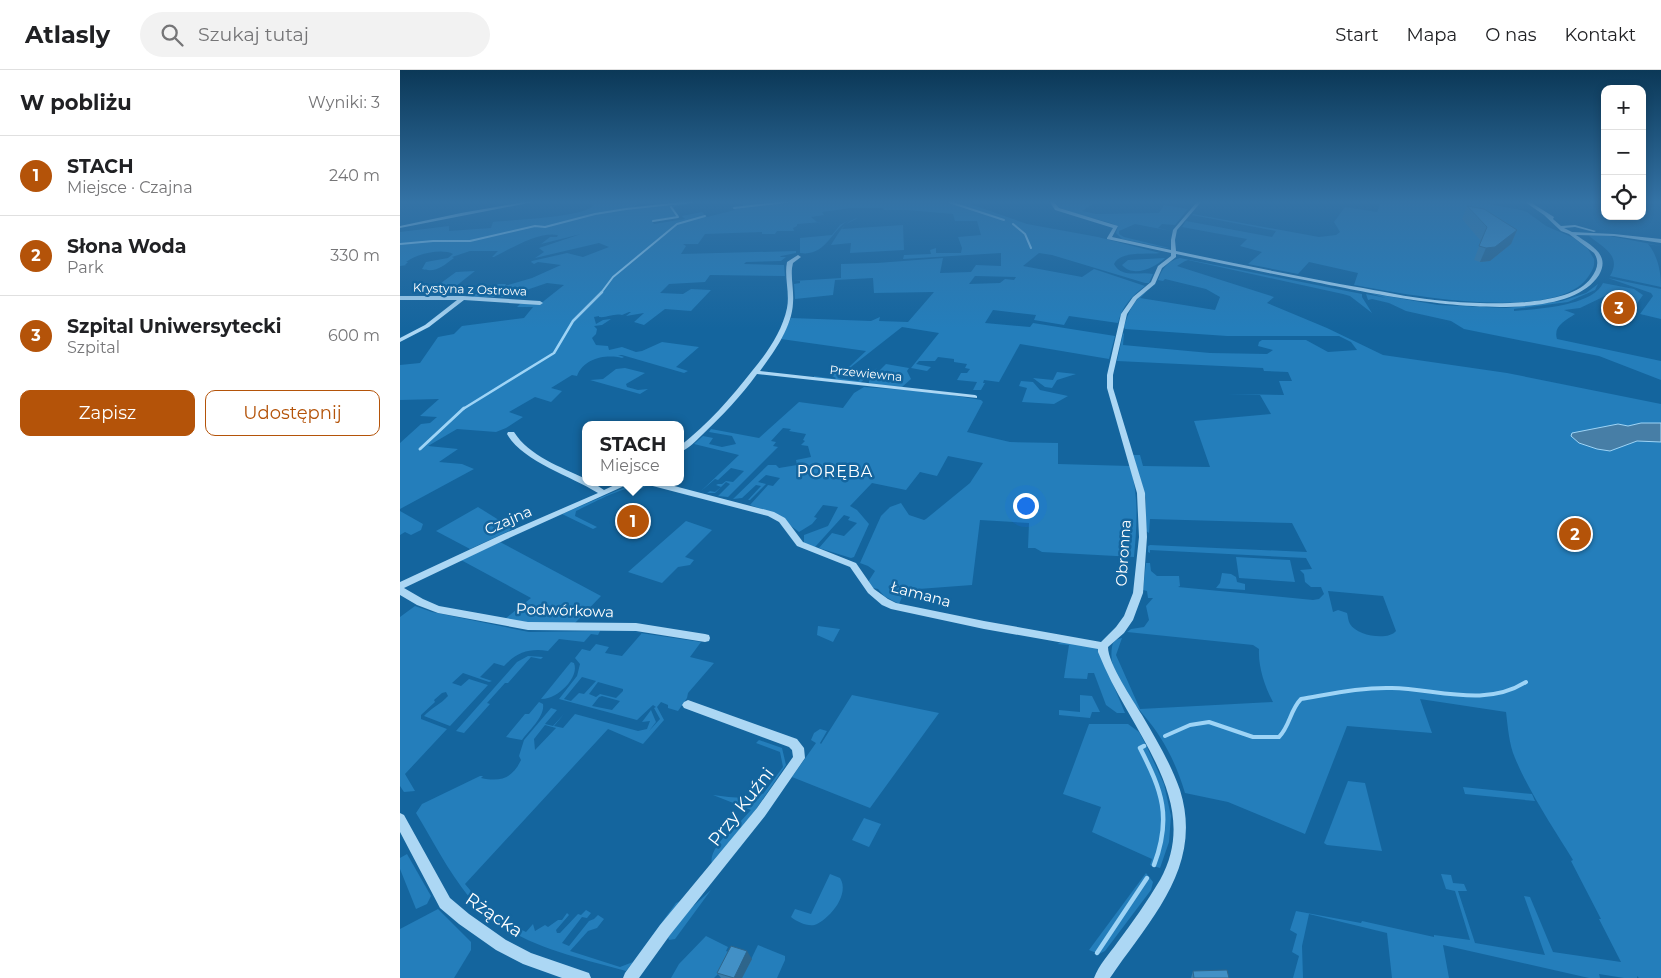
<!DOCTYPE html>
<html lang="pl">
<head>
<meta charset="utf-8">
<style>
  :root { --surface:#fff; --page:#f2f2f2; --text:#202124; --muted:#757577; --line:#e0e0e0; --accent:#b45309 }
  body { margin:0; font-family:Montserrat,sans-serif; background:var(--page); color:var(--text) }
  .controls { position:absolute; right:15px; top:15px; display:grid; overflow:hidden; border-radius:10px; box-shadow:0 2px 8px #0003 }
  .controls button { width:45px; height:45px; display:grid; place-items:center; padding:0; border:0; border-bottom:1px solid var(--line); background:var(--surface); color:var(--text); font:25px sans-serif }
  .you { position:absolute; left:625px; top:435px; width:18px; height:18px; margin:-12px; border:4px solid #fff; border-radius:50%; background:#1a73e8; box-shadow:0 0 0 8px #1a73e833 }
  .badge { display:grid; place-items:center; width:32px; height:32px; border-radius:50%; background:var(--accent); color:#fff; font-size:16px; font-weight:700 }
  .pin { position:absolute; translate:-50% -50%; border:2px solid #fff; box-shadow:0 1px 5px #0006 }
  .popup { position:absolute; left:182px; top:351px; width:102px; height:65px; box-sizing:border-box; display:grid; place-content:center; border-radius:10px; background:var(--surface); filter:drop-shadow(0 1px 4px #0005); font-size:16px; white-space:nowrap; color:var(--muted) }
  .popup b { font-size:19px; color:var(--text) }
  .popup::after { content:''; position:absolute; left:50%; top:100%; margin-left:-10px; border:10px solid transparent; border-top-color:var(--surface) }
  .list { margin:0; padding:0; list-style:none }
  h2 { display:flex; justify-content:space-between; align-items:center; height:65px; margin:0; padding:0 20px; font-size:21px }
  h2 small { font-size:16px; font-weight:400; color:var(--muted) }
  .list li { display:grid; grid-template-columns:32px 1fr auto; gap:15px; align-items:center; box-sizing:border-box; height:80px; padding:0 20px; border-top:1px solid var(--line) }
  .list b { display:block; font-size:19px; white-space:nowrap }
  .list p { margin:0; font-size:16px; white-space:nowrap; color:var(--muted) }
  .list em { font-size:16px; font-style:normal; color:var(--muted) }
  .actions { display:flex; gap:10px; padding:15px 20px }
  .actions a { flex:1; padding:11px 0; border:1px solid var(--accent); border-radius:10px; text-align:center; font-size:18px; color:var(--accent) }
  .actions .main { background:var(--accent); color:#fff }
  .icon { flex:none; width:28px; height:28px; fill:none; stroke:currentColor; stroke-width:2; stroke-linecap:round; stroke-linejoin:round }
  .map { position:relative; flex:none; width:1261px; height:908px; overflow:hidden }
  header { display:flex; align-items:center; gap:30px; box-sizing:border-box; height:70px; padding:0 25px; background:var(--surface); border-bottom:1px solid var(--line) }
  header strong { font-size:24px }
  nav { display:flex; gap:28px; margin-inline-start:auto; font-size:18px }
  .search { width:350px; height:45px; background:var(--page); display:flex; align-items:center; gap:12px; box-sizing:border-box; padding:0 18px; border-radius:28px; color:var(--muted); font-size:19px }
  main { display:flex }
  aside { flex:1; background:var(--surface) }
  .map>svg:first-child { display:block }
  .green { fill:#247ebb; fill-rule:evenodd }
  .water { fill:#477ea6; stroke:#9ed4f6 }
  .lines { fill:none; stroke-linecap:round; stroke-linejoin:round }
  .stream-far4 { stroke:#9ed4f6; stroke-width:2 }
  .stream-far3 { stroke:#9ed4f6; stroke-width:2.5 }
  .stream-far2 { stroke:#9ed4f6; stroke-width:3 }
  .stream-far1 { stroke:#9ed4f6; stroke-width:4 }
  .stream { stroke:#9ed4f6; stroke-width:4.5 }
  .minor { fill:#acd7f4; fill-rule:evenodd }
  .wall { fill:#397caa }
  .shaded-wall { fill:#2e658b }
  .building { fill:#4290c6; stroke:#2e658b }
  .labels { text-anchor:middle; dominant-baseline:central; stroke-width:5; stroke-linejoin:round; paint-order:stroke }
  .far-street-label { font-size:12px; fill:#fff; stroke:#14659e }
  .street-label { font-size:15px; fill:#fff; stroke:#14659e }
  .neighbourhood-label { font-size:16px; letter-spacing:1px; fill:#fff; stroke:#14659e }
  .near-street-label { font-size:18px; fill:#fff; stroke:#14659e }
</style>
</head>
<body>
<header>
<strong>Atlasly</strong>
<div class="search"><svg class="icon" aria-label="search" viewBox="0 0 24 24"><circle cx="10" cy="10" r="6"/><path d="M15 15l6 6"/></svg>Szukaj tutaj</div>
<nav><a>Start</a><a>Mapa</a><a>O nas</a><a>Kontakt</a></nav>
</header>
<main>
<aside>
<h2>W pobliżu<small>Wyniki: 3</small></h2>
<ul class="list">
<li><span class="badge">1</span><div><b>STACH</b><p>Miejsce · Czajna</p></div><em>240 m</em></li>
<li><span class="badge">2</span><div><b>Słona Woda</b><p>Park</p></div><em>330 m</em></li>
<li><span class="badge">3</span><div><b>Szpital Uniwersytecki</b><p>Szpital</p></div><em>600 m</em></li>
</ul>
<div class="actions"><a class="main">Zapisz</a><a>Udostępnij</a></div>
</aside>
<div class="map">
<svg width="1261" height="908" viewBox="0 0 1261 908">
  <rect width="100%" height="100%" fill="#14659e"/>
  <g class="green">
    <path d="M190,132H233L237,134L234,137L238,138L291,132L290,134L273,137L279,146L252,151L254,154L285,149L282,146L302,142L307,147L335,140L331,137L343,136V132H367L368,135L397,132H564L627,154L698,167L760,183C747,185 721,180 714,194C722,209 740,201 753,204L749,213H745L652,185L639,183L623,196L682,207L694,199L745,216C732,226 722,236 718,253L669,246L664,255L634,250L636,245L593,240L585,253L630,257L633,253L715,266L709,289L620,274L599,312L584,310L583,313H585L581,320H573L577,312L557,310L561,303H567L570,299L565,298L567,294L554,292V289L538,287L535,291H519L516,294L531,297L527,301L511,298L539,263L502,257L437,308L458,311L477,298L460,313L414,307V306L435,309L436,308L432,306L437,302L434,299L449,297L466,281L381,269L391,248L471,251L480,247L479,251L508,252L534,222L474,223L473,208L435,210L433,225L395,229L394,214L400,213V211H393L441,208V194L477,193L543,188L540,203L571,202L576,195L601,196V183L503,189L504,185L531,184L530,180L536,178V183H561L562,178L558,167L581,165L577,151H555L553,144L507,140H484L482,138H451L422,142L424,145L411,147L417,152H422L397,154V156L393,158L394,161H377L375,164H362V162L305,164L298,174H283L286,176L281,184L396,181V183L381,186L380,187H386L381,191L346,192L344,194L384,195L385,206L310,205L305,212L269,214L260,223L283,224L291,219L311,220L291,241L265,239L244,255L234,252L244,243L226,246L231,242H229L222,245C214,243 207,248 199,247V246L194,247L196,254L203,250L211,249L202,255L194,256L197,259L196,264L192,268L196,275L208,276L209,280L222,277L236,282L242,281L262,272L299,277L276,297L288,301L284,303L222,285H218L224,287L222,288C206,284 184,288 177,306L172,305L151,318L162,321L151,332L135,327L109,342L123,347L106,358L96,362L57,359L28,376L58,379L39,392L62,394L74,399L0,439V373L21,354L30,353L37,347L20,346L39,329L0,330V295L20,293L38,267L54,264L62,256L124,248L133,237H117L120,234H140L164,215L147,213L106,227H66L92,219L98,214H106L105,216L132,208L161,195L138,192L134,194L111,193L134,194L131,192L132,191L167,183L183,187L209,177L199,173L135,188L144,182L139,178L181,164L141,174L150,167H157L158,165C140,161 111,178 94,187H92L98,181H70L52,187L54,188C43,196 36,203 22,199L26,192L48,188L53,184C42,178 16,184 6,192H8L5,195H7L0,196V162L49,156V161L91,158L93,152C111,150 184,147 193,136ZM575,206L616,207L614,210L605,209L600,213L569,214Z"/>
    <polygon points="655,132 696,132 682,141 696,144 759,143 764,135 788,139 775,155 762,154 758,158 771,161 735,154 719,161 719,164 724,167 769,178 766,178 722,169 716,163 718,157 711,153 662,140 658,137"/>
    <path d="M975,132H1077L1121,140L1127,142L1146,156L1174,168L1188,179L1194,189C1195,197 1192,201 1188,207C1156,254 1003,224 954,215L958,203L909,192L898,204L848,194L862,182L840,176L847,169L782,157L786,151L872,167L876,161L792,145L793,144L919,167L936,165L940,162L934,152L945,137L977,142L980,135Z"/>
    <path d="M458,148L446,154L442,159L503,155L504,180L450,183L451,173L431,175C439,163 443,152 458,148Z"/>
    <path d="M449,150C431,160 426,187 400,183V168L432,165L440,155Z"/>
    <path d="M1191,165L1210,166L1261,176L1248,174C1258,186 1261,202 1261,217L1210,206C1222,186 1204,178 1189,166Z"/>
    <path d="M765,188C755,198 733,208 722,195L728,190Z"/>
    <path d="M780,188L962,224V227L972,243L950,226L943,224L788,190L785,191L777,196L874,227L867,233L927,258L983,285L1107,303L1261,334V908H1239L1237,906V908H1224L1199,904L1200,908H1189L1043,875L1049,908H992L987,863L909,844L902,876L903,908H893L899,886L892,882L897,864L890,860L896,841L961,853L962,851L1034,867V865L1070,870L1055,821L1046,819L1041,804L1051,805L1053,813L1064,814L1067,821H1058L1075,873L1145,885L1124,826L1130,827L1153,882L1221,892L1199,849H1201L1171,791L1173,790C1154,759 1129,722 1115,688C1109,674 1108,658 1106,642L1020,629L1032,663L947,656L905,764L828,732L785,723C779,703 771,684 760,667C744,640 706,612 712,577C713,571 716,569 722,568L716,585L740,639L873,632C865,617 858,597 859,579L853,575L727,562L731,559L744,557L749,550L746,536L753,528H748L747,521L743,520L746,493H750L751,501L757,506H779L780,516L778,517L913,530L919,529L924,524L921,517H911L905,512L904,504L900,500L912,499L906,488L750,480V483L748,482V476L750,475L907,482L892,453L750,449L749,463L746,461V428L733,385H740L743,396L810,397L794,351L871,344L860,325L827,324L884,325L879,311H892L888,302L864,301L863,298L717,291L723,264L724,263L723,275L810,283L867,284L873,280L858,276L859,272L862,270H906L928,282L957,280L951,272L939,266H827L725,259L724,257C728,243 734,229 747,221L740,228L815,240L820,227L806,219L765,209L763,211L758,210C762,198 768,191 780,188ZM928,521L983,526L996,561C988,571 957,566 950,554C948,551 948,546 947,543L938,540L933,542Z"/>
    <polygon points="75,201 56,216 37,216 56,202"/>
    <polygon points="1208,208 1261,219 1261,249 1240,244 1253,226 1251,223"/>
    <path d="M1203,213L1234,219L1243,225L1231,242L1220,239L1219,232L1205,226L1180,238L1164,240L1175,244C1165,251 1153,256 1157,269L1261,291V310L1199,286L1064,259L1051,251L1006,241L989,233L972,229L968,230L966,224L986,228L969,223L1038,235L1106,238L1162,231L1186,223L1198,214L1195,220L1168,232L1114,239V241C1137,239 1193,236 1203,213Z"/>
    <polygon points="486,294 509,298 507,301 511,309 502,317 469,314 469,311"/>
    <polygon points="225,298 245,303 226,314 227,317 238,320 248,319 240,324 190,310 203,309 216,299"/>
    <polygon points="657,302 676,304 657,310 652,318 645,317 633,308 653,310"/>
    <polygon points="621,311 633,312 640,320 668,326 654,334 622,332 627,318 619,316"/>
    <path d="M464,317L533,322L581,330L583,332L567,362L610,372L658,373V394L730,396C739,426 737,456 734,487L642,482L635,478H628L629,453L580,450L572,515L505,520L499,534L484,526L478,519L473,518L468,512L475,501L468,496L460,493L481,446L490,437L501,433L509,445L524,450L526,449L570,413L583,393L548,386L537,406L520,402L506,420L472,413L450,436L457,440L469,454L454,487L451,488L419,478L432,463L444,466L457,453L448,450L450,447L444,445L415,477L404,474V465L428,456L438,437L423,435L414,447L417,448L412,454L399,462L374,443L350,435L368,415L373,416L380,408L366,405L358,412L366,414L350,430H348L361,416L356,415L342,428L333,429L368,395H376L379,398L397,395L396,390L411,387L408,376L401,375L405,371L403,370L406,364L389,361L391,359L383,358L371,371L376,372L373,376L378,377L328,427L318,426L330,414L326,412L315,423H307L310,421L315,422L321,417L316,415L318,414H322L326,411L333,412L344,401L331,398L318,410L315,409L300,422L339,385L294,374L303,366L313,368L309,374L322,377L336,374L332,366L309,362L311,359L359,368L399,332L443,338L454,323Z"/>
    <path d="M240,414L246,416L241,419C229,412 189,435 176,441L175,446L197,457L193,459L162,444L230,415Z"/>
    <polygon points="78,437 113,459 70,479 36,461"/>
    <polygon points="0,441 23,454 21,460 11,465 5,462 0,465"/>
    <polygon points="286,451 312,460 285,487 294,490 290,495 278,497 262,513 228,502"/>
    <polygon points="100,472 201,526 175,553 141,554 105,549 131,528 61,490"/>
    <polygon points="836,487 890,490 895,512 839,508"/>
    <polygon points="822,503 831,504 836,507 837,512 845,514 845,520 816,518 820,513"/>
    <path d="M15,536L32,542L129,562L200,561L198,565L191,564L184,572L159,569L148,581C130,578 117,582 104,596L94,593L80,607L92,611L89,612L63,603L52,613L61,616L69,609L88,615L50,656L24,646C31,638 41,634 48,626L46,622L42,623L34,630L35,632L21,645V649L47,659L5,704L15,721L4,722L0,716V547Z"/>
    <polygon points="418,556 440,559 433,572 417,565"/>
    <path d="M227,561L301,572L290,587L314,593L288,623L287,628L278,641L268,638V635L261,632L257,637L264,650L243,674L208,659L65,814L90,844L126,862L133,854L135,861L145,855L148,857L158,850H162L167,843L169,845L156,860L157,863H160L178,844L181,845L186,840L191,843L187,848L182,847L162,873L169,876L189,851L194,849L198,845L204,849L197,858L188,861L170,881L220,897L233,892L276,833L281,831L233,892L226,901C172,886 106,873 69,827C48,801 33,771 16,743L22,734L80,706H83L81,708C100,712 112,709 121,690L119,686L124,670L151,638L157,640L145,654L153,656L164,644L154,656L163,658L175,644L238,661L247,659L250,651L242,652L251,640L256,652L249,661L260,649L254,638L256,637L253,635L237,650L159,629L177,606L180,594L175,588L182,579L190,581L196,574L209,577L205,583L222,586L242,563ZM182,607L196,611L184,624L179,623L171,631L164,629ZM198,612L223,619V621L216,628L200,624L196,627L189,624ZM202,626L220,631L212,640L192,636L199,627ZM145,655L156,658L135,680L134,669Z"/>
    <polygon points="662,572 697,576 725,643 717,643 706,635 694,603 688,603 687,609 664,608 669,575 657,574"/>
    <polygon points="128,586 143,587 141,589 131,587 108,613 105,613 87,633 90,634 64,663 56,661 117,592"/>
    <path d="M171,592L174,593C180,608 156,630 141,629Z"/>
    <polygon points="452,625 539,643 470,738 392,707 416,673 411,670 414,663 420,659 427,661 420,673 421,674"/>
    <polygon points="680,625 692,626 700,642 692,642 690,648 659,645 659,640 680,642"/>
    <path d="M139,632L143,634C145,647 129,660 122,670L106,667L125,644H129Z"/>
    <polygon points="689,654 728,654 739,662 747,677 764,714 771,746 769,772 760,798 750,795 752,789 692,762 701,737 663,724"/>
    <path d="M359,670L382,678L386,695L354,742L312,794C309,783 320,773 326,764L328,765L351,740L313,725C328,727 342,729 356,727L359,722L363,724L383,697L380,682L356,673Z"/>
    <polygon points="948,711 965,713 982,781 927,775 924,773"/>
    <polygon points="1063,717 1132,724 1135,731 1065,724"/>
    <polygon points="464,748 481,754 469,777 452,770"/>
    <polygon points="7,784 31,826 27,834 16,839 0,799 0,788"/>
    <polygon points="746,803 753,812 751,820 705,881 699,884 689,880"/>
    <path d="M430,804L440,808C450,824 431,847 417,854C410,858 397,852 391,847L395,839L411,844Z"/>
    <polygon points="311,820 275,869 269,870 268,867 289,840"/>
    <polygon points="38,839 71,872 71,880 54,908 0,908 0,859"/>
    <polygon points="306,866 328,877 326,881 329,882 318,904 314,908 271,908 279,894"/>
    <polygon points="358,875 385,886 385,890 377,908 342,908"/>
  </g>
  <polygon class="water" points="1241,353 1261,353 1261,372 1237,371 1210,381 1197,379 1179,373 1171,366 1172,363 1218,354 1228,356"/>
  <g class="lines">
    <g class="stream-far4">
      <polyline points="549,132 604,150"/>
      <polyline points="334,138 387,132"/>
      <polyline points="253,151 278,147 271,137"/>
      <polyline points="613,154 625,164 631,178"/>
      <polyline points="0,174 33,171 70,171 135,156 145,157 195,144 226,139 291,132"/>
      <polyline points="201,223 213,207 277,154 305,146"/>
    </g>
    <polyline class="stream-far3" points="63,339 154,283 173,251 202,222"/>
    <polyline class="stream-far2" points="20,379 64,338"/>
    <path class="stream-far1" d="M765,666L790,655L809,652L853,667H879C890,656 890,640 901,629C931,624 962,617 992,618C1037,619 1085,638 1126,612"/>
    <g class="stream">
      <path d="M744,676L740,678C762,721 772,747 754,795"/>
      <polyline points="697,883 747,808"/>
    </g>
    <g class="minor">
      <polygon points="125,132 133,132 0,158 0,156 61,143"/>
      <path d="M650,132H654L659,138L718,156L712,167L771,180V170L773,160L797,132H801L777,160L775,170L776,181C838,194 900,207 963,218C990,223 1018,229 1045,231C1080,234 1169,239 1191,208C1197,200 1200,192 1194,183L1169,164L1161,161L1144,145L1125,132H1130L1154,147L1153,149L1161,156L1175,155L1196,161L1194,162L1175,157L1164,158L1172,162L1214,164L1261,169V173L1214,166L1176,165C1190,175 1211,184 1199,205C1160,266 970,223 910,211C866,203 821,193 776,184V187L762,198L755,214L737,229L727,244L713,305V318L745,423L747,467L743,523L733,550L724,563L708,577C708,594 733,630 742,645C756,669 771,694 780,720C804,797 750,849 710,908H694C699,895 709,884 717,873C732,853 747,832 760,810C794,749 757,693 727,640C716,621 706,602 698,582V579L584,559L491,539L482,535L468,523L450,497L397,476L379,452L368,446L245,414L244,412H259L374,442L385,448L403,472L456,493L474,519L488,529L496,533L584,551L701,572L716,557L724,546L733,523L739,467L737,423L707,318V305L721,244L733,227L751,212L758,196L771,186V183L707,169V168L713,158L655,140Z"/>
      <path d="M398,185L401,187L393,193L392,198C391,210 394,221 393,233C392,257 374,282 360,301L575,325L577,326V328L357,304C341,326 322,346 302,365C296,371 288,379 280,382V376C308,354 331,328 352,301C367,283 382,262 387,238C390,223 384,207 387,192Z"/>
      <polygon points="0,226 63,226 140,231 143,233 140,235 64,230 29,257 0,272 0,268 25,255 57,230 0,230"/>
      <path d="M108,362H114C129,386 161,397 186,409V412H192L204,420L221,412H233L107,469L4,518L23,529L39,536L128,552L236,553L305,564L309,565L310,568L309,571L305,572L236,561L128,560L38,543L17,535L0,525V512L101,465L198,423C171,406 122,391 107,364Z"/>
      <polygon points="288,630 397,669 404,678 405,688 365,746 270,865 239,908 223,908 225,903 260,855 357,738 393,687 392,680 389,677 284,638 282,635 284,632"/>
      <polygon points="0,743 4,745 50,828 69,844 106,870 131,883 189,903 191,908 162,908 123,894 96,880 59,854 40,838 0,762"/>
    </g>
  </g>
  <g class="wall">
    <polygon points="1067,136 1117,160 1111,174 1090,191 1080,192 1074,190 1081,171 1062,149"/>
    <polygon points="244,445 246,449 229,460 220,456 218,451 217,448"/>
    <polygon points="352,889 342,908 321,908 317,903"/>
    <polygon points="793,901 829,908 791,908"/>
  </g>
  <g class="shaded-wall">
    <polygon points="1117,160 1111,174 1090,191 1080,192 1086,178"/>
    <polygon points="244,445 246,449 229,460 227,456"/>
    <polygon points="347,881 352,889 342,908 334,908"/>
  </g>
  <g class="building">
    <polygon points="1067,136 1084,139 1117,160 1095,177 1086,178 1079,176 1087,157"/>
    <polygon points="231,439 244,445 227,456 218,451 220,450 217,448"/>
    <polygon points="331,876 347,881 334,908 317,903"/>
    <polygon points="827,900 829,908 794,908 793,901"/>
  </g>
  <linearGradient id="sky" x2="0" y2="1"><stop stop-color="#0b3857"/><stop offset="0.51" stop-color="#3473a6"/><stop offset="1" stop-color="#3473a6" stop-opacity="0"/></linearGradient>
  <rect width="1261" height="259" fill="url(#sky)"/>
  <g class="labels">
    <g class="far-street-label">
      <text transform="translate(70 219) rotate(2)">Krystyna z Ostrowa</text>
      <text transform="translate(466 303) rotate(6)">Przewiewna</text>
    </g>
    <g class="street-label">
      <text transform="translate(108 450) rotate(-24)">Czajna</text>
      <text transform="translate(723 483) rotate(-86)">Obronna</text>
      <text transform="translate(521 524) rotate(15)">Łamana</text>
      <text transform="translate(165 540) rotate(2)">Podwórkowa</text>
    </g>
    <g class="neighbourhood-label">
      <text x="435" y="401">PORĘBA</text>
    </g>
    <g class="near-street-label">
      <text transform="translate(341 737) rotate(-52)">Przy Kuźni</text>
      <text transform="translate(94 845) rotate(34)">Rżącka</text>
    </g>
  </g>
</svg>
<div class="controls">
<button>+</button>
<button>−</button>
<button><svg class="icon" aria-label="locate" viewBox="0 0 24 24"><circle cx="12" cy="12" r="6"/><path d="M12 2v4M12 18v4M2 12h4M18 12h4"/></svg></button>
</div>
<div class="you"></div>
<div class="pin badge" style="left:233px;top:451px">1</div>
<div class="popup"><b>STACH</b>Miejsce</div>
<div class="pin badge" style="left:1175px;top:464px">2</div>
<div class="pin badge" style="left:1219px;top:238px">3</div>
</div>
</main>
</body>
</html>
